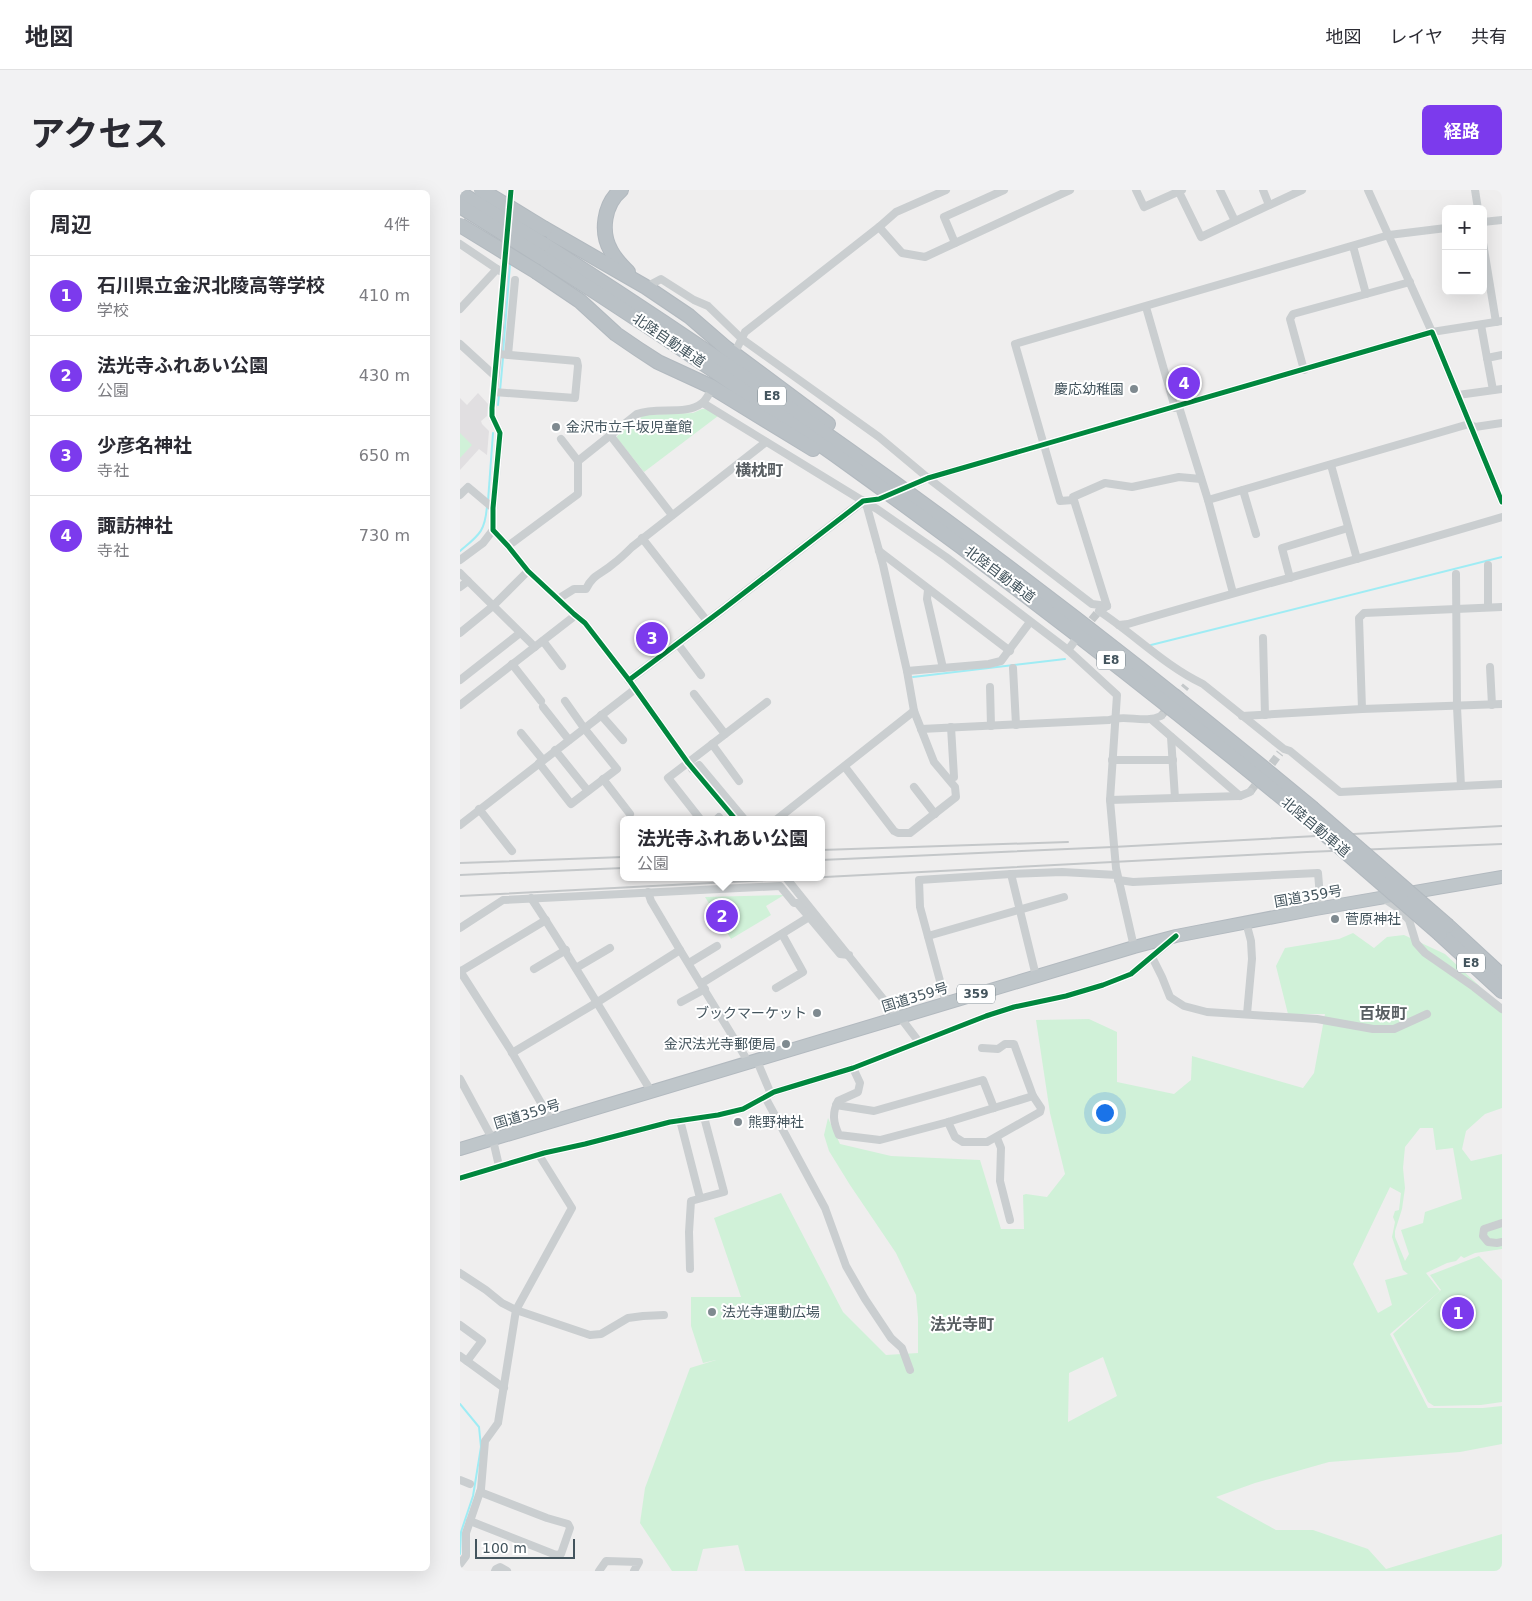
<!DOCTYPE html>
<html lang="ja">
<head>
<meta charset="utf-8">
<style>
  :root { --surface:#fff; --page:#f2f2f3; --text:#2b2b33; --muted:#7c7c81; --line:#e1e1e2; --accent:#7c3aed }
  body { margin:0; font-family:"DejaVu Sans","Noto Sans JP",sans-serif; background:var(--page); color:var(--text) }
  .controls { position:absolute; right:15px; top:15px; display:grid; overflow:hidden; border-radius:8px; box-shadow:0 5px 20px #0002 }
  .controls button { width:45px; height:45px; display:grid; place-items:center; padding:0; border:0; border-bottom:1px solid var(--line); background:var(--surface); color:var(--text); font:25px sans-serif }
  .scale { position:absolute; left:15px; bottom:12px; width:100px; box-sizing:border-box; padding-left:5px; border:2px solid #43545d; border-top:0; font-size:14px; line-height:18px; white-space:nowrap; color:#43545d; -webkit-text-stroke:4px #fff; paint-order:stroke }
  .you { position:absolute; left:644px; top:922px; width:18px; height:18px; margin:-12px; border:4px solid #fff; border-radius:50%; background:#1a73e8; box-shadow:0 0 0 8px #1a73e833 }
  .badge { display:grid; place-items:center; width:32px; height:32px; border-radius:50%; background:var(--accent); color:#fff; font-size:16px; font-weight:700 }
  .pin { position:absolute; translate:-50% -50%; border:2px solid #fff; box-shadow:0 1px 5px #0006 }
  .popup { position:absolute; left:160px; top:626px; width:205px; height:65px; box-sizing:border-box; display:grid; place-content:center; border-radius:8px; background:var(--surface); filter:drop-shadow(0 1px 4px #0005); font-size:16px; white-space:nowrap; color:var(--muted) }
  .popup b { font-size:19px; color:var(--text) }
  .popup::after { content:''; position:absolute; left:50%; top:100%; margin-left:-10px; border:10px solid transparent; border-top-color:var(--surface) }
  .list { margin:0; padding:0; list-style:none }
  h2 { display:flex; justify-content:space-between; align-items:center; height:65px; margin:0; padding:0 20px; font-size:21px }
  h2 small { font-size:16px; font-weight:400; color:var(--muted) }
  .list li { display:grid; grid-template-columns:32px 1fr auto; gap:15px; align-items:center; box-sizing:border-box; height:80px; padding:0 20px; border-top:1px solid var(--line) }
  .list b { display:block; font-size:19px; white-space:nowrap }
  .list p { margin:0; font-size:16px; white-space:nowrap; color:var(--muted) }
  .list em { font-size:16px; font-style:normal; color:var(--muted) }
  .map { position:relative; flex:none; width:1042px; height:1381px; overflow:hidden; border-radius:8px }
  header { display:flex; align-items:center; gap:30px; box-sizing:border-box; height:70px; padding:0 25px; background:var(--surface); border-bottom:1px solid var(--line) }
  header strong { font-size:24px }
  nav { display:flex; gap:28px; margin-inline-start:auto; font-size:18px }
  .intro { display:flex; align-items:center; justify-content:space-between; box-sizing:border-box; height:120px; padding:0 30px }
  h1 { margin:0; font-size:35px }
  .button { padding:12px 22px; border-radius:8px; background:var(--accent); color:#fff; font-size:18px; font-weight:700 }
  main { display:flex; gap:30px; padding:0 30px }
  aside { flex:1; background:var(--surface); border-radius:8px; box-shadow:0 5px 20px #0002 }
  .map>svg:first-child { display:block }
  .education { fill:#e1dfe1 }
  .green { fill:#d0f1d8; fill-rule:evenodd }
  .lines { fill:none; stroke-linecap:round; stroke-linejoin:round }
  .stream { stroke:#9fecf4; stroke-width:2 }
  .minor-tunnel { stroke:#c4c8ca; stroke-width:8; stroke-dasharray:8 4; stroke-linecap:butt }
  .trunk-casing { stroke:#b2b9bf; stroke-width:14 }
  .motorway-casing { stroke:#b2b9bf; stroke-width:16 }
  .minor { stroke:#caced0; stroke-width:8 }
  .tertiary { stroke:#caced0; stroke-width:9 }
  .trunk { stroke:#bfc6ca; stroke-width:12 }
  .motorway { stroke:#bac1c6; stroke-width:14 }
  .rail { stroke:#c4c7c9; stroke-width:2 }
  .motorway-bridge-casing { stroke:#b2b9bf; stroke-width:16; stroke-linecap:butt }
  .motorway-bridge { stroke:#bac1c6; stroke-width:14 }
  .cycleway-casing { stroke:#fff; stroke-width:8 }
  .cycleway { stroke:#00873e; stroke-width:5 }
  .poi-dot { fill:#7f8a90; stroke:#fff; stroke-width:2 }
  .labels { text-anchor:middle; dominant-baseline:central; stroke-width:4; stroke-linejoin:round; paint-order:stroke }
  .shield { fill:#fff; stroke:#7b878e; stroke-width:1 }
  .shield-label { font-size:12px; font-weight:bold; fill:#43545d }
  .street-label { font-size:14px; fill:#43545d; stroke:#fff }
  .poi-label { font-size:14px; fill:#43545d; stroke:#fff; text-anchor:start }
  .quarter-label { font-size:16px; font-weight:bold; fill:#595f63; stroke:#fff }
</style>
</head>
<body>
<header>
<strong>地図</strong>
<nav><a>地図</a><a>レイヤ</a><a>共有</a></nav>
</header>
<div class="intro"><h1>アクセス</h1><a class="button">経路</a></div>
<main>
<aside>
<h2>周辺<small>4件</small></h2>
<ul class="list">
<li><span class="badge">1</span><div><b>石川県立金沢北陵高等学校</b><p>学校</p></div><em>410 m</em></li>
<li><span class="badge">2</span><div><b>法光寺ふれあい公園</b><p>公園</p></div><em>430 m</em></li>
<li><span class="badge">3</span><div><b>少彦名神社</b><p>寺社</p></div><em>650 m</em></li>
<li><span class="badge">4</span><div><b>諏訪神社</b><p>寺社</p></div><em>730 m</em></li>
</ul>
</aside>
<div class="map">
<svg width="1042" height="1381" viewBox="0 0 1042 1381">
  <rect width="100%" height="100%" fill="#efeeee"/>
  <polygon class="education" points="18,203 28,214 27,226 21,231 22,234 29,241 27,265 19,259 0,280 0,208 7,215"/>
  <g class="green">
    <polygon points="242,219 247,219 258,226 184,282 157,248 157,246 184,225 233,223"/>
    <polygon points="0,243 12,255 0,268"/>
    <polygon points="324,705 306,716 311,725 271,749 245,707"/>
    <path d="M893,743L914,758L927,747L944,745L985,764L1042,817V918L1025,924L1006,941L1002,959L1011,971L1042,964V1059L1015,1063L1004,1068L1001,1066L996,1071L987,1073L966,1083L980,1101L930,1144L968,1218H1023L1042,1216V1254L1000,1262L869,1272L795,1293L756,1307L816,1340H853L908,1359L926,1379L1042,1344V1381H285L278,1355L243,1359L237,1381H212L180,1333L185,1298L230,1178L256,1170L243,1173L231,1136V1107H281L254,1028L321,1003L383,1122L426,1165L458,1163V1128L456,1105L436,1063L390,995L369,961L364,945L368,928L380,954L431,966L520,970L541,1039H564L563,1005L566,1004L587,1007L605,984L590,923L576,830L629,829L657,842V892L714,904L731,890L732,866L843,898L854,883L865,824H828L816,776L825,758L879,749ZM960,938H973L976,960L993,958L1002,1009L965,1022L963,1033L941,1040L949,1064L945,1071L935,1047V1041L942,1019L945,998L943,978L945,957ZM930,997L941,1003L939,1020L935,1021L933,1027L935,1032L932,1047L943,1080L948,1084L925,1090L932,1115L918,1123L893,1074ZM643,1167L657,1206L608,1232L609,1183Z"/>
    <polygon points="1019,1066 1042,1090 1042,1212 1021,1215 974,1216 968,1212 933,1144 981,1100 970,1085"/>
  </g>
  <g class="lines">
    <g class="stream">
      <polyline points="43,163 50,74"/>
      <polyline points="40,201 43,168"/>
      <polyline points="38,215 39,205"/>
      <polyline points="28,311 33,243"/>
      <path d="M0,361C19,345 25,342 27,316"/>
      <polyline points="691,455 1042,367"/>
      <polyline points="453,487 605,469"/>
      <polyline points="0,1214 19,1237 21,1257 13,1306 1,1342 0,1364"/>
    </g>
    <g class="minor-tunnel">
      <polyline points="624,439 639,421"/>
      <polyline points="701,526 726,496"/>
      <polyline points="790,602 820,563"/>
    </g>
    <defs>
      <polyline id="trunk" points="0,959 674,757 716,746 856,719 1042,687"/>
      <g id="motorway">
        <path d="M161,0C144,14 140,42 151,61C155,69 162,76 168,82"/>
        <polyline points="85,39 186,97 229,126 266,158 368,234"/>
        <path d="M83,54C352,225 607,414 852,618"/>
        <path d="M81,67C345,234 595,421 836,619"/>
        <polyline points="77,82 120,111 156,144 178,159 198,172 250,196 353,259"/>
        <polyline points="988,736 1042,786"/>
        <polyline points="980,744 1042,801"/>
      </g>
    </defs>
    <use href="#trunk" class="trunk-casing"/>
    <use href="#motorway" class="motorway-casing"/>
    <g class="minor">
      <polyline points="676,0 684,17 722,0"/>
      <polyline points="718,0 741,47 842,0"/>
      <polyline points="760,0 775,31"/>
      <polyline points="803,0 809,15"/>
      <polyline points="908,0 972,142 1042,131"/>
      <polyline points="1015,0 1018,19"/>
      <polyline points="49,18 51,0"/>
      <polyline points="1023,32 1042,30"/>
      <polyline points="419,37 442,63 465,67 610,0"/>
      <polyline points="47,44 38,164 32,218 32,226 40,243 33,318 33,340 48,356 68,381 114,424 125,433 169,490 228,573 276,630"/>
      <polyline points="495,53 484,27 544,0"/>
      <polyline points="1023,53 1036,132"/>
      <polyline points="0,54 40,81"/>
      <polyline points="893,56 906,104"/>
      <polyline points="186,97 201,89 234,110 248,116 282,149 419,247 468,288 632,414 647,416"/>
      <polyline points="686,117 715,218"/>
      <polyline points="0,119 37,79"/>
      <polyline points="1021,135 1027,168"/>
      <polyline points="0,154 35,186"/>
      <polyline points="277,158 285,142 419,37 436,22 486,0"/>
      <polyline points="48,165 55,90"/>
      <polyline points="844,180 830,129 833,124 950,92"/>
      <polyline points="1033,200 1027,168 1042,165"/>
      <polyline points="34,202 115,208 118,176 117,171 38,164"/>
      <polyline points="998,205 1042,199"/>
      <polyline points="243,213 403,311 417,319 486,367 608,460 657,505 650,610 656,678 674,757"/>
      <polyline points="719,217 748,310 773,403"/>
      <polyline points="150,245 212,325"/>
      <polyline points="101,249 118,271"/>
      <polyline points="871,275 897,369"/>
      <polyline points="457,293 468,288 972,142 1042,312"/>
      <polyline points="783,300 796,344"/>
      <polyline points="0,305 8,297 33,318"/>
      <polyline points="613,310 600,311 555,154 929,45 986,38"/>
      <polyline points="748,310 1009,234 1015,237 1042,233"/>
      <polyline points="403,311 419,309"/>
      <polyline points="182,348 247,431"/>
      <path d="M48,356L118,304V271L177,224C197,216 226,226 242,213C245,211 247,207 249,204"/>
      <polyline points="419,361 550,461"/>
      <polyline points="0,370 23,353 33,340"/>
      <polyline points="1028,375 1028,417"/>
      <polyline points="0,383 8,391"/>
      <polyline points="996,384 997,517 1001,596"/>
      <polyline points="830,388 822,358 888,338"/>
      <polyline points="0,397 8,391 75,457"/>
      <polyline points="468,400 467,409 483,478"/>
      <path d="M98,409L114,399H126C133,384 142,384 153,374C160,369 166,363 172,357L306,252"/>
      <path d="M647,416L639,421C674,444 705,476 743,494L824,559L830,561L880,602L1042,594"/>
      <polyline points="647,416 613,307 645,293 672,297 719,287 741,289"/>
      <path d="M659,435L668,434C793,397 918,364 1042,327"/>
      <polyline points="0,443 33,416 68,381"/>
      <polyline points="803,448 805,525"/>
      <polyline points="83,451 102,476"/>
      <polyline points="217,453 241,485"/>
      <polyline points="608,460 614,452"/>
      <polyline points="52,474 81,511"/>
      <polyline points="1030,477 1032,515"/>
      <polyline points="553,478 556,535"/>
      <polyline points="447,481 529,474 541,471 570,432"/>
      <polyline points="0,490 60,443"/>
      <polyline points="530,497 531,536"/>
      <polyline points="234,504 265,544"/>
      <polyline points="0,515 112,428 114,424"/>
      <polyline points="83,517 109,550"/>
      <polyline points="902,519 899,428 904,423 1042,417"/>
      <polyline points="141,525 163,550"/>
      <polyline points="782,526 902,519 1042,514"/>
      <polyline points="692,530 780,606"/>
      <polyline points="491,537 494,587"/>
      <path d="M461,539L649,530C666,524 684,534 701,526"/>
      <polyline points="61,543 83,570"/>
      <polyline points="711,547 715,608"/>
      <polyline points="252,554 279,591"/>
      <polyline points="95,560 128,601"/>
      <polyline points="652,570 713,570"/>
      <polyline points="79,573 111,614 157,579 124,538 105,511"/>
      <polyline points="385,577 434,641 438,643 450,643 496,607 495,597 474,572 454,521 447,481 423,375 407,317 403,311"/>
      <polyline points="232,579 239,575 285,630"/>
      <polyline points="143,589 170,624"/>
      <polyline points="454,597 475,624"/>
      <polyline points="650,610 780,606 790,602"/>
      <polyline points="19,619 52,661"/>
      <polyline points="241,630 208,588 307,512"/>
      <polyline points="256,630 259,627 261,630"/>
      <polyline points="316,630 454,521"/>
      <polyline points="0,635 174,500"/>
      <polyline points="551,684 602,682 657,685"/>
      <polyline points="327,689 432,820 440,827 459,852"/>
      <polyline points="658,690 673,692 858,683 861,718"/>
      <polyline points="188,702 191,711 220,760"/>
      <path d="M71,708C113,771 151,837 191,901"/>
      <polyline points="923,708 938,718 949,730 956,753 965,763 1014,797 1042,819"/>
      <polyline points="786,732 791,751 792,769 787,824"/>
      <polyline points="0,738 43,710 320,696 334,713 337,713 349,727"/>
      <polyline points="468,746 604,707"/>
      <polyline points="692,767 702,787 710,807 724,816 747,822 857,829 913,839 934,839 967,824"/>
      <polyline points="229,773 257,756"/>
      <polyline points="116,778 150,758"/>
      <polyline points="74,779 106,760"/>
      <polyline points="0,781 50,859 92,932"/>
      <polyline points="1,781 86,730"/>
      <polyline points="242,793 349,727 380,764 389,765"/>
      <polyline points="316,798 343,782 322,744"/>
      <polyline points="221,812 245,799"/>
      <polyline points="486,813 460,717 459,690 551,684 576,786"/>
      <polyline points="52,863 136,813 220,760 289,873"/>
      <polyline points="297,871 311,904"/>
      <path d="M393,878L400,893L398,902L378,911C372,923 373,932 379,945L420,950L488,932L573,906L554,854H545L538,859L522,858"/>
      <polyline points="0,889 33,950 39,976"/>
      <polyline points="305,907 365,1018 386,1076 405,1109 431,1148 442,1158 450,1180"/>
      <polyline points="376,915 414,921 523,890 534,918"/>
      <polyline points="220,930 240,1008"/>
      <polyline points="488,932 495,947 503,952 527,952 580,922 581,918 573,906"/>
      <polyline points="537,948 541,958 540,991 550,1030"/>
      <polyline points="0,988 84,963 125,954 210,932 258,925 283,919 314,902 393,878 526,826 554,817 606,806 643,795 671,784 713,749"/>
      <polyline points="1042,1033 1024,1039 1023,1046 1028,1052 1037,1053 1042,1052"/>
      <polyline points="230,1079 229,1042 231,1011 264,1002 244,927"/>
      <polyline points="0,1083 26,1100 42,1113 56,1120 130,1145 141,1144 168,1128 183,1126 204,1125"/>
      <polyline points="0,1135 22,1151 7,1171"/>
      <polyline points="0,1166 44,1198"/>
      <polyline points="0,1290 10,1294"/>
      <polyline points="10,1331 96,1365 101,1364 110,1338 108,1334 87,1328 20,1302"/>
      <polyline points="0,1374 6,1366 6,1343 21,1299 25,1251 38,1233 56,1120 112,1018 79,965"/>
      <polyline points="35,1381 36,1379 40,1377 47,1381"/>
      <polyline points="139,1381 146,1371 179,1372 174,1381"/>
    </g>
    <polyline class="tertiary" points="169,490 262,420 403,311"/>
    <use href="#trunk" class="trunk"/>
    <use href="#motorway" class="motorway"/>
    <g class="rail">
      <polyline points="361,660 608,652"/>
      <polyline points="361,670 653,657 1042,636"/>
      <polyline points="0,673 163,667"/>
      <polyline points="0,685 163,678"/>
      <polyline points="0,706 847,662 1042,654"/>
    </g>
    <defs>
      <g id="motorway-bridge">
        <polyline points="21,0 85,39"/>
        <polyline points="0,3 83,54"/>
        <polyline points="0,16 81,67"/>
        <polyline points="0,35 77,82"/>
        <polyline points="852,618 988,736"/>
        <polyline points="836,619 980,744"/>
      </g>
    </defs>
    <use href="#motorway-bridge" class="motorway-bridge-casing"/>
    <use href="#motorway-bridge" class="motorway-bridge"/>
    <defs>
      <g id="cycleway">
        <polyline points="51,0 32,218 32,226 40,243 33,318 33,340 48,356 68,381 114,424 125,433 169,490 228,573 276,630"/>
        <polyline points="169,490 262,420 403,311 419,309 468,288 972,142 1042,312"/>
        <polyline points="0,988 84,963 125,954 210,932 258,925 283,919 314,902 393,878 526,826 554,817 606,806 643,795 671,784 716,746"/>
      </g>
    </defs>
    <use href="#cycleway" class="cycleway-casing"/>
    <use href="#cycleway" class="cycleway"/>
  </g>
  <g class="poi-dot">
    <circle cx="674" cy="199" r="5"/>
    <circle cx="96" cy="237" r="5"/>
    <circle cx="875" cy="729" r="5"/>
    <circle cx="357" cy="823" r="5"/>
    <circle cx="326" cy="854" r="5"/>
    <circle cx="278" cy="932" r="5"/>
    <circle cx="252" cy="1122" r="5"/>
  </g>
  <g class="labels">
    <g class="shield">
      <rect x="298" y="196.5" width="28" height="19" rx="4"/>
      <rect x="637" y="460.5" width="28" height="19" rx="4"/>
      <rect x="997" y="763.5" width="28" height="19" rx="4"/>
      <rect x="497" y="794.5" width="38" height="19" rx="4"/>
    </g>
    <g class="shield-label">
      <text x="312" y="206">E8</text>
      <text x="651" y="470">E8</text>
      <text x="1011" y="773">E8</text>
      <text x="516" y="804">359</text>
    </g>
    <g class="street-label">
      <text transform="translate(209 150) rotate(34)">北陸自動車道</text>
      <text transform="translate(540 384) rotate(37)">北陸自動車道</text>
      <text transform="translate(856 637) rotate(40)">北陸自動車道</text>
      <text transform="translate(848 706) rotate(-10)">国道359号</text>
      <text transform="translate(455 807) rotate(-17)">国道359号</text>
      <text transform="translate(67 924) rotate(-17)">国道359号</text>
    </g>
    <g class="poi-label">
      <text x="664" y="199" text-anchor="end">慶応幼稚園</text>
      <text x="106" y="237">金沢市立千坂児童館</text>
      <text x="885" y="729">菅原神社</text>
      <text x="347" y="823" text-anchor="end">ブックマーケット</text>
      <text x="316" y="854" text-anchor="end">金沢法光寺郵便局</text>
      <text x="288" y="932">熊野神社</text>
      <text x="262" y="1122">法光寺運動広場</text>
    </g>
    <g class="quarter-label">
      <text x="299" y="280">横枕町</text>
      <text x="923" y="823">百坂町</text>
      <text x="502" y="1134">法光寺町</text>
    </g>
  </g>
</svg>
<div class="controls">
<button>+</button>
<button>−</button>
</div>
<div class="scale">100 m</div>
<div class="you"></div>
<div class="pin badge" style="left:998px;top:1123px">1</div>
<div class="pin badge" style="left:262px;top:726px">2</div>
<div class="popup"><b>法光寺ふれあい公園</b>公園</div>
<div class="pin badge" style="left:192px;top:448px">3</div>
<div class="pin badge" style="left:724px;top:193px">4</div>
</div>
</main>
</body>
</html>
